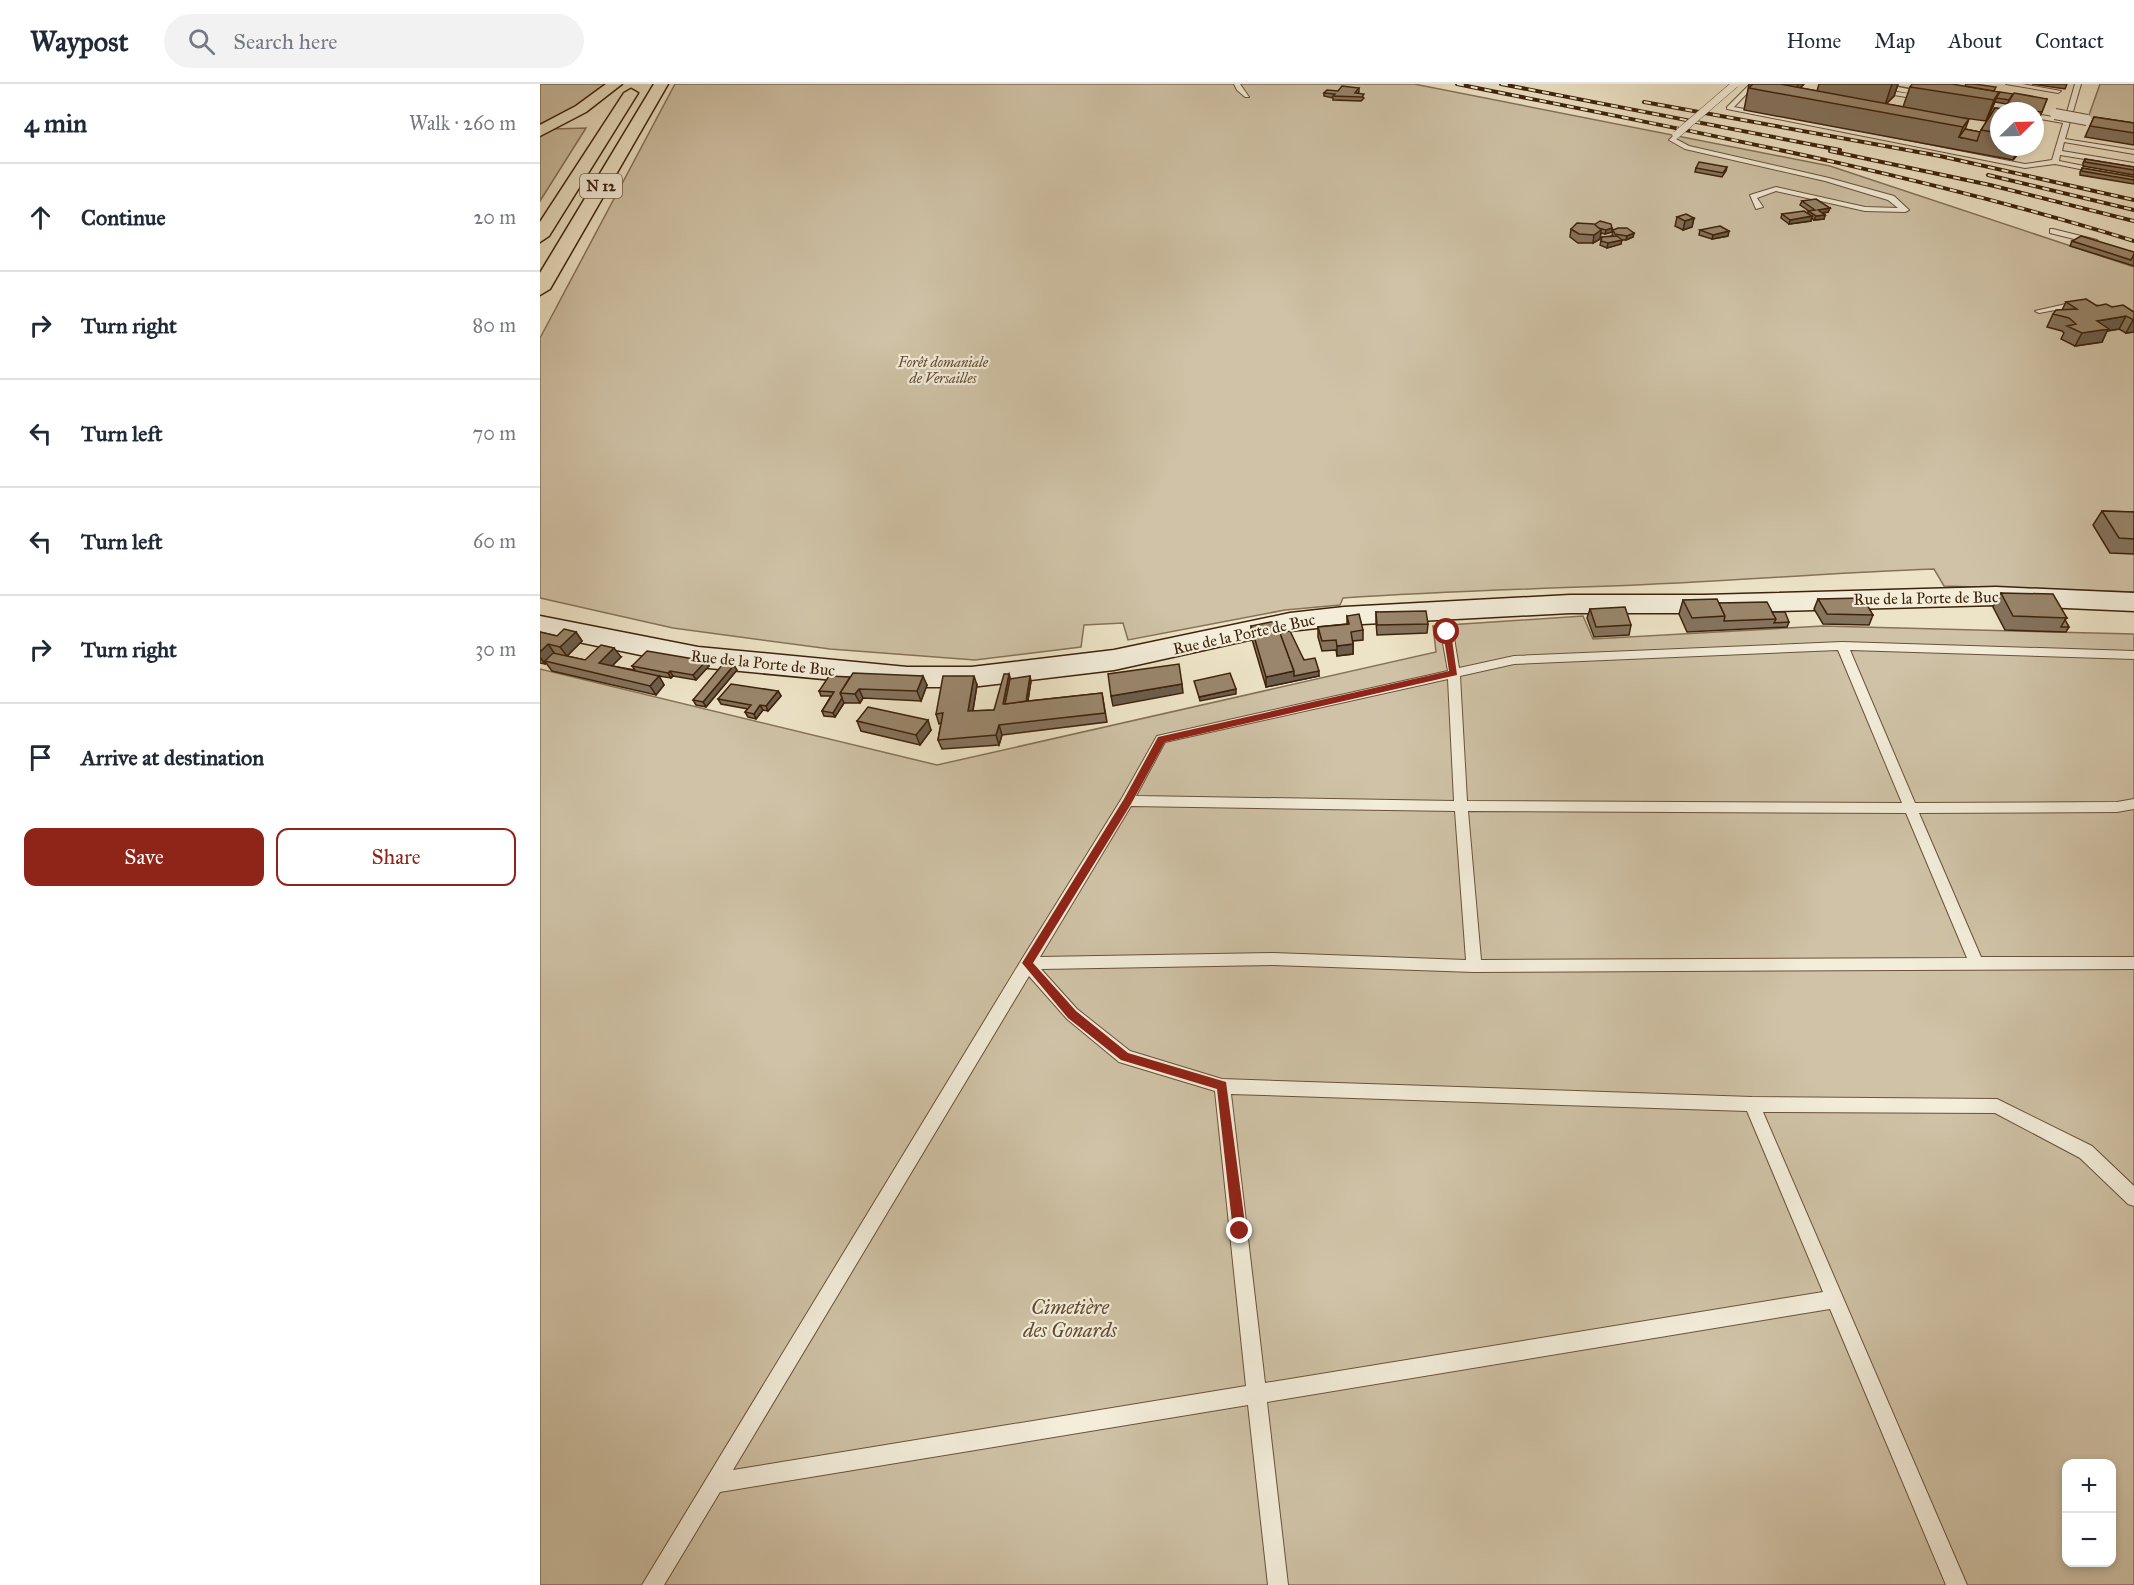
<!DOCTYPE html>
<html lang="en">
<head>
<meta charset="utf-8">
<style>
  :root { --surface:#fff; --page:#f2f2f3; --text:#1f2937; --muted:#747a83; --line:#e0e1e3; --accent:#8f2418 }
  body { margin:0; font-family:"IM FELL Great Primer",serif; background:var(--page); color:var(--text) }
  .controls { position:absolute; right:18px; bottom:18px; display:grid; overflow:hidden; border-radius:12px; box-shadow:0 3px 9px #0003 }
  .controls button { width:54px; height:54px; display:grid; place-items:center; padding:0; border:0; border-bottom:2px solid var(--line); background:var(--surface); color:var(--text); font:30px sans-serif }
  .compass { position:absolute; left:1450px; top:18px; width:54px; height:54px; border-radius:50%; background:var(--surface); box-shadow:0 3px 9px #0003; rotate:67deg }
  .stop { position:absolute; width:18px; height:18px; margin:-14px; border:4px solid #8f2418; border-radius:50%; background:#fff }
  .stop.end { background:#8f2418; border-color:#fff; box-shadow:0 2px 6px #0008 }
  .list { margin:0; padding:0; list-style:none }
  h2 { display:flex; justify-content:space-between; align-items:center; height:78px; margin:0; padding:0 24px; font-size:26px }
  h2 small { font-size:20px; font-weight:400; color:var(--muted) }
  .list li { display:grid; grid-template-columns:39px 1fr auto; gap:18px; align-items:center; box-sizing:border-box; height:108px; padding:0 24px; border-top:2px solid var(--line) }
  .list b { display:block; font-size:22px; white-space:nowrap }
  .list em { font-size:20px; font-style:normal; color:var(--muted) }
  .actions { display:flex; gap:12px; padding:18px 24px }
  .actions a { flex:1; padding:14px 0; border:2px solid var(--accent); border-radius:12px; text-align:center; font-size:21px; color:var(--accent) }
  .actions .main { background:var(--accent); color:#fff }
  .icon { flex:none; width:33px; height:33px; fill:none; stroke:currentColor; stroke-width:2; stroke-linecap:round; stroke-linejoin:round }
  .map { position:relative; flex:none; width:1594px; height:1501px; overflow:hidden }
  header { display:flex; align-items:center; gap:36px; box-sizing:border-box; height:84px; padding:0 30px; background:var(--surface); border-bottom:2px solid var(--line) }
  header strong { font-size:28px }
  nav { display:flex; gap:33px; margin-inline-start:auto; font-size:21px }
  .search { width:420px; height:54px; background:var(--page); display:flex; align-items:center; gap:15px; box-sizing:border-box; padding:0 21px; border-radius:33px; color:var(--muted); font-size:22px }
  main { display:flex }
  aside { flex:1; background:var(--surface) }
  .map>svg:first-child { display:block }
  .green { fill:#cfc2a6; stroke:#867258; stroke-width:1.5; fill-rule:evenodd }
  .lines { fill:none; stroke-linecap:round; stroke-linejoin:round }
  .service-casing { stroke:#6a5239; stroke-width:2 }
  .pedestrian-casing { stroke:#6a5239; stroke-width:3 }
  .secondary-casing { stroke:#3e220a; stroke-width:3 }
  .trunk-casing { stroke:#3e220a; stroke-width:3 }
  .service { fill:#f3edda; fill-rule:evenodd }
  .pedestrian { fill:#f3edda; fill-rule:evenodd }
  .secondary { fill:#f3edda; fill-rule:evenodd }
  .trunk { fill:#ede3c6; fill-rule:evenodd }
  .rail-casing { stroke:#3e220a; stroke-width:4 }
  .rail { stroke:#f3edda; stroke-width:2; stroke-dasharray:7; stroke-linecap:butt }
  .service-bridge-casing { stroke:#6a5239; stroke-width:8; stroke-linecap:butt }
  .pedestrian-bridge-casing { stroke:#6a5239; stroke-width:12; stroke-linecap:butt }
  .service-bridge { stroke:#f3edda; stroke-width:7 }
  .pedestrian-bridge { stroke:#f3edda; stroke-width:10 }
  .wall { fill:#84735d; stroke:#3e220a; stroke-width:1.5; fill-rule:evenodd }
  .shaded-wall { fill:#6b5e4c; stroke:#3e220a; stroke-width:1.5 }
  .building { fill:#99866c; stroke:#3e220a; stroke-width:1.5 }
  .route { fill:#8f2418 }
  .labels { text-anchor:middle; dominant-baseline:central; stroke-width:4.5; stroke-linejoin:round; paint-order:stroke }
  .far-park-label { font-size:14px; font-style:italic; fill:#624a31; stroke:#f3edda }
  .shield { fill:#f3edda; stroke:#745f48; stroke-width:1.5 }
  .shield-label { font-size:15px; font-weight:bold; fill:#3e220a }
  .street-label { font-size:16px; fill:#3e220a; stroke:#f3edda }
  .near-park-label { font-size:20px; font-style:italic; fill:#624a31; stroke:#f3edda }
</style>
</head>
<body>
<header>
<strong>Waypost</strong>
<div class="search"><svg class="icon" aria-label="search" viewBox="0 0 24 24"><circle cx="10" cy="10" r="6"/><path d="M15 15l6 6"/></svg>Search here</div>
<nav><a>Home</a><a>Map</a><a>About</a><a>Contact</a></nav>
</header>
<main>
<aside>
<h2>4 min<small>Walk · 260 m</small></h2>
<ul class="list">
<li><svg class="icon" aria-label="ahead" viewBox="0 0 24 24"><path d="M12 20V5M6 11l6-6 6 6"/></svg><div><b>Continue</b></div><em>20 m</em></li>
<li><svg class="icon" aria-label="right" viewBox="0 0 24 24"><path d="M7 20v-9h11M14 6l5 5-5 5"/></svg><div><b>Turn right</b></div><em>80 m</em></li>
<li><svg class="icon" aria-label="left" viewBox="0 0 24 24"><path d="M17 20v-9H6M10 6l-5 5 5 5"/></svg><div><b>Turn left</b></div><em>70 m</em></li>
<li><svg class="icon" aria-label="left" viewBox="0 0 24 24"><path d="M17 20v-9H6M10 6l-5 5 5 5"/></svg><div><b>Turn left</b></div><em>60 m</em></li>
<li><svg class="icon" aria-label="right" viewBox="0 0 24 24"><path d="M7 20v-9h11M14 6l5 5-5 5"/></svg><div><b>Turn right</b></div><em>30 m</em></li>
<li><svg class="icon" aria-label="arrive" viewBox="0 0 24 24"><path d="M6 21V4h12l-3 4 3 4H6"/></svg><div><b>Arrive at destination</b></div></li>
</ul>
<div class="actions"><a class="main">Save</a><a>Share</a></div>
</aside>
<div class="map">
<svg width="1594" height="1501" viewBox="0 0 1594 1501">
  <rect width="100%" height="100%" fill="#ede3c6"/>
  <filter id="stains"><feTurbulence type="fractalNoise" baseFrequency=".00333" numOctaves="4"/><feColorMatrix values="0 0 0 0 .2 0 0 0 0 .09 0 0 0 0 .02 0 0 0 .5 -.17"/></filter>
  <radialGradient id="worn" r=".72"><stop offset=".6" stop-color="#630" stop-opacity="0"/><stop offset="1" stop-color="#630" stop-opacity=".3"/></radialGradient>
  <g class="green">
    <polygon points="0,0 67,0 57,10 0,42"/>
    <path d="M135,0H874L1290,82L1594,183V508L1404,502L1394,485C1286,489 1179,498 1071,502C982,505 893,508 803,514L800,521L745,526L588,556L583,539L544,541L541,563L435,576L290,565L133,544L0,514V254Z"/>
    <polygon points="1560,0 1594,0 1594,41 1548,34"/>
    <polygon points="46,44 0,117 0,51 13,45"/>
    <path d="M1043,532L1053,555L1283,542L1594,550V1501H0V585L397,681L896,568L893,542ZM1526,1380H1572V1478H1526Z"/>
  </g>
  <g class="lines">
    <defs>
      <g id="service">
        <polygon points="694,0 700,0 709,13 705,13 697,6"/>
        <polygon points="1210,0 1216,0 1194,23 1485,80 1512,76 1523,39 1495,34 1495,30 1525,35 1535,0 1541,0 1525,55 1594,66 1594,70 1524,58 1522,67 1594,79 1594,83 1520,71 1519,77 1594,92 1594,96 1515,80 1485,84 1187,25 1187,23"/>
        <polygon points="1466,0 1482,0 1521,7 1518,9"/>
        <polygon points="1338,5 1384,12 1387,14 1384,16 1336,8"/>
        <polygon points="1136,49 1139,51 1136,55 1149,62 1289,94 1354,112 1369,126 1365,128 1325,127 1236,107 1217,114 1223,123 1216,125 1210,111 1236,103 1325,123 1358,124 1348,116 1285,97 1145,65 1129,56"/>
        <polygon points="1513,145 1557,156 1558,158 1554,160 1510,149 1510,145"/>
        <polygon points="1526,220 1545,226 1541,228 1526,224 1499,229 1495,227"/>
        <path d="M907,544L913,548L919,584L974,572L1302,558L1594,567V575L1310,566L1375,719L1577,718L1594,715V725L1577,728L1379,729L1441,873H1594V885L934,888L733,881L501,885L537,925L590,967L682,995L1212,1013L1457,1015L1552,1062L1594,1102V1122L1588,1120L1540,1074L1455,1029L1223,1028L1427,1501H1406L1290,1225L727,1318L748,1501H728L708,1321L180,1408L124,1501H102L482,875L582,714L617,652L908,587L901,548ZM1298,566L1362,719L927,717L920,592L974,580ZM908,595L914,717L596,712L625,658ZM591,722L915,727L926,876L733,869L500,873ZM928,727L1366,729L1427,874L941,876ZM489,892L527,935L579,978L675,1007L706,1302L193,1386ZM691,1010L1207,1027L1283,1208L725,1299Z"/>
      </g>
      <g id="pedestrian">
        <polygon points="1319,0 1342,0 1400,11 1395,14"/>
        <polygon points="1426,13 1493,24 1498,27 1495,29 1495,27 1475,27 1423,18 1423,14"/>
      </g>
      <polygon id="secondary" points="1456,503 1594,509 1594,527 1456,521 1164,529 1030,529 804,541 750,547 574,586 431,603 367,603 158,583 0,550 0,532 158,563 367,583 431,583 574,566 750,529 804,523 1030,511 1164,511"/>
      <g id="trunk">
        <polygon points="66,0 82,0 46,28 0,52 0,41 36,22"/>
        <polygon points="114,0 128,0 10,205 0,211 0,189"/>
        <polygon points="91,5 98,9 9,152 0,158 0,138 84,9"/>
      </g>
    </defs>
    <use href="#service" class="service-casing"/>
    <use href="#pedestrian" class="pedestrian-casing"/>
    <use href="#secondary" class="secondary-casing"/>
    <use href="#trunk" class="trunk-casing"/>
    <use href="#service" class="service"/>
    <use href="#pedestrian" class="pedestrian"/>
    <use href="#secondary" class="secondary"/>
    <use href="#trunk" class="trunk"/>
    <defs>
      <g id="rail">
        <path d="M917,0C1145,46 1372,88 1594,157"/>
        <polyline points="961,0 1300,66"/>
        <polyline points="1104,18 1400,72 1594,116"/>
        <polyline points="1290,67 1450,101 1594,137"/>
        <polyline points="1448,91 1594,126"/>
      </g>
    </defs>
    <use href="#rail" class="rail-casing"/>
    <use href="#rail" class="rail"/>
    <defs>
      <polyline id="service-bridge" points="1136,51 1195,0"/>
      <polyline id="pedestrian-bridge" points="1515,30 1547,36"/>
    </defs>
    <use href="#service-bridge" class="service-bridge-casing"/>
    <use href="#pedestrian-bridge" class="pedestrian-bridge-casing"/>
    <use href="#service-bridge" class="service-bridge"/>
    <use href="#pedestrian-bridge" class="pedestrian-bridge"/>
  </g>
  <g class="wall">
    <path d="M1209,0H1264L1260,4L1277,7L1279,0H1358L1354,12L1346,20L1363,23L1370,3L1459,8L1456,14L1507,15L1495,45V27H1459V63H1484L1473,76L1204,26ZM1455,18L1467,20L1464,25L1455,24L1440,48L1425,45L1424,34L1446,37L1450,29Z"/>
    <polygon points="1492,0 1527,0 1525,5"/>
    <polygon points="819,4 819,8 818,9 824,14 821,17 793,16 793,14 784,12 784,9"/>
    <polygon points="1554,33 1594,39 1594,61 1545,53"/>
    <polygon points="1545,75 1594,83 1594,91 1543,82 1543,79"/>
    <polygon points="1187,83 1186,87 1182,93 1155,88 1156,84"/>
    <polygon points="1542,84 1594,93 1594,100 1540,91 1540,88"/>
    <polygon points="1262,117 1290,124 1288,128 1283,129 1285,131 1284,135 1274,136 1272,134 1271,137 1249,140 1241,134 1242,130 1267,129 1269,127 1260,121"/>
    <polygon points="1137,133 1154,134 1152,143 1143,146 1135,142"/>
    <polygon points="1072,144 1072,148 1065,150 1061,149 1060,155 1053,159 1038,159 1030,153 1031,145"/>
    <polygon points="1073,146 1094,149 1093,153 1086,156 1081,156 1081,160 1067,164 1060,161 1062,153 1073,152 1072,151"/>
    <polygon points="1160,146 1188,152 1172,155 1159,151"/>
    <polygon points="1532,157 1594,168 1594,182 1530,162"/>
    <polygon points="1526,218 1572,223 1594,228 1594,248 1586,249 1579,245 1567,247 1562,258 1535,262 1521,255 1524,249 1522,247 1507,243 1513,230 1522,226"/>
    <polygon points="1562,427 1594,428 1594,470 1570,469 1553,441"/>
    <polygon points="1461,509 1527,534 1525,536 1529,543 1526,548 1465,546 1453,523"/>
    <polygon points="1278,515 1333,531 1329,541 1283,540 1274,525"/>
    <polygon points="1143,516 1179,519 1232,528 1249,538 1247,543 1147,548 1139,530"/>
    <polygon points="1050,525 1091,541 1089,551 1054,553 1047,534"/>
    <polygon points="836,528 888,540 887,549 837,551 836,538"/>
    <polygon points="807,532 823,546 823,556 813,557 813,570 797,572 796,566 782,567 778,553 778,543 807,540"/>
    <polygon points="711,542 740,549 779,592 726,603 711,552"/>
    <polygon points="0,548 17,552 36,548 42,557 27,572 45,576 81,573 72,582 95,586 92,582 166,577 169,582 156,596 133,592 131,594 119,592 124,601 116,611 12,587 6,579 5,580 0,579"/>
    <polygon points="197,586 166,623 156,621 153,616"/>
    <polygon points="469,590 470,595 491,597 488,617 562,609 567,638 462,651 459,661 402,665 398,656 401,639 399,640 396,630 437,601 433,627 454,626"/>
    <polygon points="387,601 381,617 323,614 320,619 304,619 295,633 284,632 282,627 291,612 281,612 279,607"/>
    <polygon points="238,607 241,612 228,627 223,626 216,635 208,633 205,628 208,625 181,620 178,615"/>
    <polygon points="317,637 391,646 380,661 321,647"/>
  </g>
  <g class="shaded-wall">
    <polygon points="1258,0 1264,0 1256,8"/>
    <polygon points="1352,0 1358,0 1354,12 1345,21"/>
    <polygon points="1459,8 1450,29 1446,37 1454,16"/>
    <polygon points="1429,35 1422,54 1419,53 1423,43"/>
    <polygon points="1478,63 1484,63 1473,76"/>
    <polygon points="1290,124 1288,128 1277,130 1278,126"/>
    <polygon points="1285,131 1284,135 1274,136 1276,132"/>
    <polygon points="1272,132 1271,137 1249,140 1250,136"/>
    <polygon points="1154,134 1152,143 1143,146 1145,137"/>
    <polygon points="1072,144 1072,148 1065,150 1066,146"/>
    <polygon points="1061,146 1060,155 1053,159 1054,151"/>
    <polygon points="1189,147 1188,152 1172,155 1173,151"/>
    <polygon points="1094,149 1093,153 1086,156 1087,152"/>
    <polygon points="1082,156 1081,160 1067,164 1068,159"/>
    <polygon points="1586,232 1579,245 1567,247 1562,258 1535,262 1542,249 1557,237"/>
    <polygon points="1593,236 1594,236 1594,248 1586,249"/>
    <polygon points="36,548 42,557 27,572 20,563"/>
    <polygon points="8,560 15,570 5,577 6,579 5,580 0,573 0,568"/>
    <polygon points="813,560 813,570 797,572 797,562"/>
    <polygon points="74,564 81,573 66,588 59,579"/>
    <polygon points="166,577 169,582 156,596 153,591"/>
    <polygon points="194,581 197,586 166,623 163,618"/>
    <polygon points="130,587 133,592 131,594 128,589"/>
    <polygon points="754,587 779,587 779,592 726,603 726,593"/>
    <polygon points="469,590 472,600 467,624 463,620"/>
    <polygon points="119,592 124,601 116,611 110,602"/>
    <polygon points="383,592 387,601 381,617 377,607"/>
    <polygon points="434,592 437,601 431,637 428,627"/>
    <polygon points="490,592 491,597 486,627 485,622"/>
    <polygon points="642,600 643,609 573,622 571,612"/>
    <polygon points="319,605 323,614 320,619 315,610"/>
    <polygon points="696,605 696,610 660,617 659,613"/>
    <polygon points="238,607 241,612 228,627 226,622"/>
    <polygon points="302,614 304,619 295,633 293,629"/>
    <polygon points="220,621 223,626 216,635 214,630"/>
    <polygon points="388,636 391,646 380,661 376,651"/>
    <polygon points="459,641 462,651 459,661 456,651"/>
  </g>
  <g class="building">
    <polygon points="1213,0 1240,0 1429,35 1423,43 1209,4"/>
    <polygon points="1372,0 1412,0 1459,8 1454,16 1370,3"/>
    <polygon points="1426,0 1434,0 1456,3 1454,7 1425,2"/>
    <polygon points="802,2 819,4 815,9 824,10 822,13 793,12 795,10 784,9 787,6 798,7"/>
    <polygon points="1460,8 1473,10 1469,16 1456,14"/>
    <polygon points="1474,9 1507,15 1502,28 1491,27 1459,27 1459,49 1441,46 1455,24 1464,25"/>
    <polygon points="1554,33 1594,39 1594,49 1550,42"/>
    <polygon points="1425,45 1440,48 1437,57 1419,53"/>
    <polygon points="1545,75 1594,83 1594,86 1545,78"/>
    <polygon points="1159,78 1187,83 1183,89 1156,84"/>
    <polygon points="1542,84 1594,93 1594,96 1542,87"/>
    <polygon points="1276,115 1290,124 1278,126 1285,131 1276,132 1268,127 1275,126 1262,117"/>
    <polygon points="1264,127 1272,132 1250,136 1242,130"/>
    <polygon points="1146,130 1154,134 1145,137 1137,133"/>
    <polygon points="1060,137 1071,140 1072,144 1066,146 1058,144 1054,141"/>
    <polygon points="1037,139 1054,140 1061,146 1054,151 1039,150 1031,145"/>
    <polygon points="1180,142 1189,147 1173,151 1160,146"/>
    <polygon points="1078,144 1087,144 1094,149 1087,152 1075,150 1073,146"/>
    <polygon points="1077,152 1082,156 1068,159 1061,157 1062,153"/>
    <polygon points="1541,152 1594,168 1594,170 1591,176 1532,157"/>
    <polygon points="1546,215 1557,222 1566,220 1572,223 1583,221 1594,228 1594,236 1586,232 1557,237 1569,245 1542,249 1527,242 1536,240 1529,234 1513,230 1516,226 1537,225 1526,218"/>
    <polygon points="1562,427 1594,428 1594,455 1579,454"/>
    <polygon points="1461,509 1513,510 1527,534 1473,532"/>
    <polygon points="1323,514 1333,531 1287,530 1278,515"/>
    <polygon points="1177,515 1185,532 1152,534 1143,516"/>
    <polygon points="1227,518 1236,535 1184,537 1185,532 1179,519"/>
    <polygon points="1085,523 1091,541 1056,543 1050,525"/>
    <polygon points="886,527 888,540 837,541 836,528"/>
    <polygon points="1232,528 1245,528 1249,538 1234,539 1236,535"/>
    <polygon points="819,530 823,546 811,548 813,560 797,562 796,556 782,557 778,543 809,540 807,532"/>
    <polygon points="1525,536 1529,543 1521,543"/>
    <polygon points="736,537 754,587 726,593 711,542"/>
    <polygon points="24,545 36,548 20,563 8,560 0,568 0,548 17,552"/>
    <polygon points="750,547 764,576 775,574 779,587 754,592 754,587 740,549"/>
    <polygon points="61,561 74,564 59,579 119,592 110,602 5,577 13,569 45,576"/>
    <polygon points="107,567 166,577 153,591 130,587 128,589 92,582"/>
    <polygon points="183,580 194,581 163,618 153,616"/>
    <polygon points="639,580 642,600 571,612 568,590"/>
    <polygon points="313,589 383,592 377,607 319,605 315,610 300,609"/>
    <polygon points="690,589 696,605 659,613 654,597"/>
    <polygon points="464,590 469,590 463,620 562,609 565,629 459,641 456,651 398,656 403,629 396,630 403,592 434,592 428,627 454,626"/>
    <polygon points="289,592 310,593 300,609 302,614 293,629 282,627 294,608 279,607"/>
    <polygon points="490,592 486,617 465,620 470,595"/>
    <polygon points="191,600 238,607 226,622 220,621 214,630 205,628 211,621 178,615"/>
    <polygon points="328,623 388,636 376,651 317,637"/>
  </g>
  <polygon class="route" points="907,545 911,548 917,591 625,658 591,720 493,879 536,927 588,969 686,998 706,1147 700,1153 693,1147 677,1005 581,976 528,934 482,879 584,715 618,653 909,587 903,548"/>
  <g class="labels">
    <g class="far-park-label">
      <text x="403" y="278">Forêt domaniale<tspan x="403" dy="16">de Versailles</tspan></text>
    </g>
    <rect class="shield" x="40" y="90" width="42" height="24" rx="4.5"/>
    <g class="shield-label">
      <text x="61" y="102">N 12</text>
    </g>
    <g class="street-label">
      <text transform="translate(1386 514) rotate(-1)">Rue de la Porte de Buc</text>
      <text transform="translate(704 550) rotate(-12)">Rue de la Porte de Buc</text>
      <text transform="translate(223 579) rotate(6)">Rue de la Porte de Buc</text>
    </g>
    <g class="near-park-label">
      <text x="530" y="1223">Cimetière<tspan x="530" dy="23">des Gonards</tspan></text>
    </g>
  </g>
  <rect width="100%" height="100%" filter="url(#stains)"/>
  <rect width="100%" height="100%" fill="url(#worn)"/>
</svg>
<div class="controls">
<button>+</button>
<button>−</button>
</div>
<svg class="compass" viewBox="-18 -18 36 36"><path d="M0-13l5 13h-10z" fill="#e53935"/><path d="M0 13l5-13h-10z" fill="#747a83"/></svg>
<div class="stop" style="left:907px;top:548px"></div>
<div class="stop end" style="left:700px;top:1147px"></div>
</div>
</main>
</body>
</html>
